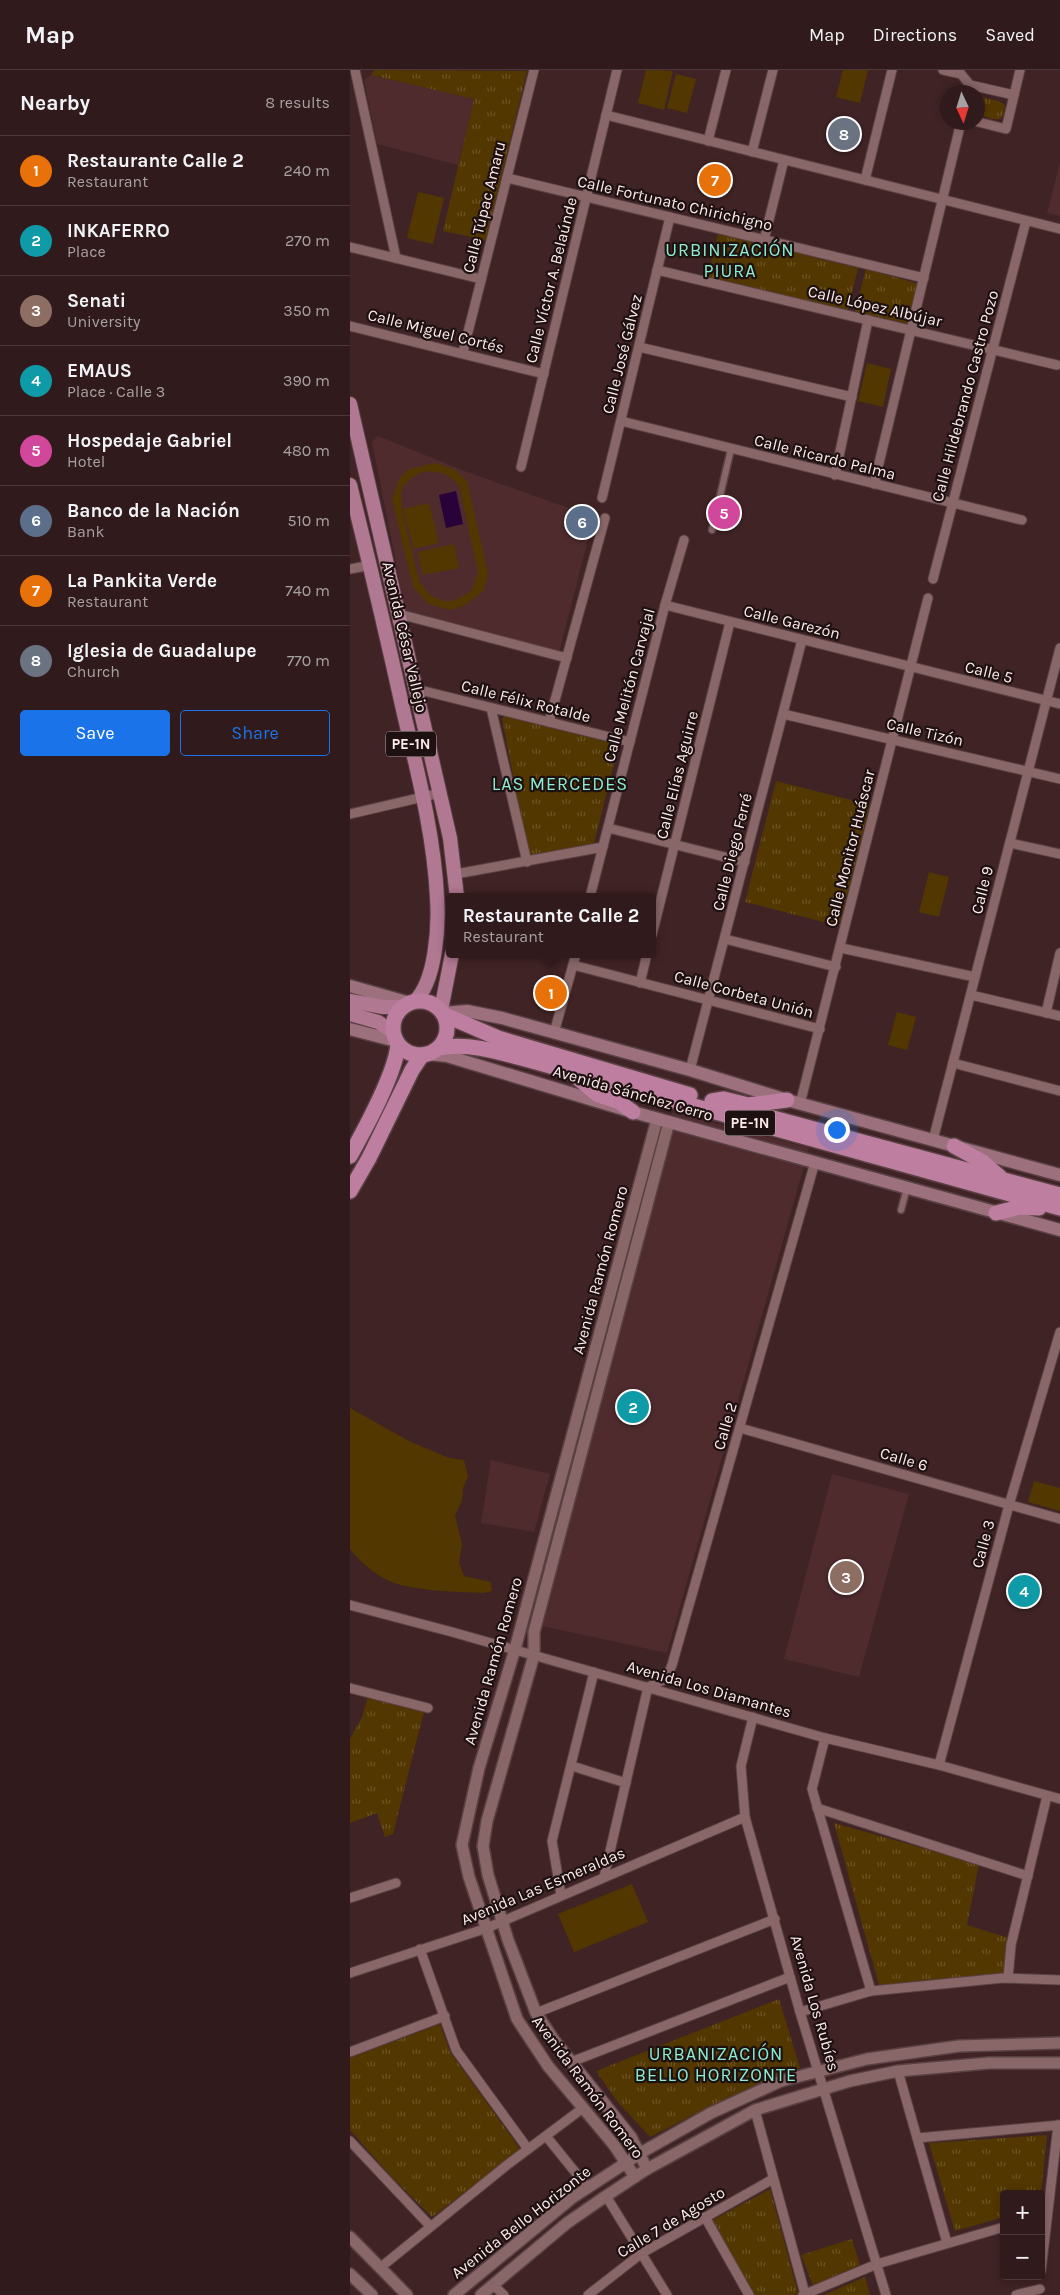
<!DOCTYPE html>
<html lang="en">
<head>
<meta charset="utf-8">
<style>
  :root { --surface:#301a1c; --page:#382325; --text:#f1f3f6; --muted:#a8a1a3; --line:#4b383b; --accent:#1a73e8 }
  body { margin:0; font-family:Karla,sans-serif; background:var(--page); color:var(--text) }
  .controls { position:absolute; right:15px; bottom:15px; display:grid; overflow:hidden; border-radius:5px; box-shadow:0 2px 8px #0003 }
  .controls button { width:45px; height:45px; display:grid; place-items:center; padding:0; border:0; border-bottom:1px solid var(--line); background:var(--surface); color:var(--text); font:25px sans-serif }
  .compass { position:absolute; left:590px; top:15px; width:45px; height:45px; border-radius:50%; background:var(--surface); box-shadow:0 2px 8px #0003; rotate:176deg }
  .you { position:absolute; left:486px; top:1059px; width:18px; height:18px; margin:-12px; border:4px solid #fff; border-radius:50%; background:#1a73e8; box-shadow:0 0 0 8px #1a73e833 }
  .badge { display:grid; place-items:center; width:32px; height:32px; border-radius:50%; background:var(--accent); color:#fff; font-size:16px; font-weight:700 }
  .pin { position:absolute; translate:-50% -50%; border:2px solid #fff; box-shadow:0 1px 5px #0006 }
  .popup { position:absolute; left:96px; top:823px; width:210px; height:65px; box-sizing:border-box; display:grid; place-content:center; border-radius:5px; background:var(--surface); filter:drop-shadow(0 1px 4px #0005); font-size:16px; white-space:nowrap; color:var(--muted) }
  .popup b { font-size:19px; color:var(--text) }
  .popup::after { content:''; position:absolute; left:50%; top:100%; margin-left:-10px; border:10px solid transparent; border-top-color:var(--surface) }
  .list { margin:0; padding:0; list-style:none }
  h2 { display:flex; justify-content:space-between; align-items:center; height:65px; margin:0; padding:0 20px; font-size:21px }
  h2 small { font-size:16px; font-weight:400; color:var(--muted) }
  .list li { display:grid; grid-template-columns:32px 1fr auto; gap:15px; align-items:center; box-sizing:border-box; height:70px; padding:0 20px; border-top:1px solid var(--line) }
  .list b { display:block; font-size:19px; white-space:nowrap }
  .list p { margin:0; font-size:16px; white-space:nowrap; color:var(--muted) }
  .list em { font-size:16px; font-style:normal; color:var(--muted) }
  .actions { display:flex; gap:10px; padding:15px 20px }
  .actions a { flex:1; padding:11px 0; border:1px solid var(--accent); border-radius:5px; text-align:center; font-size:18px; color:var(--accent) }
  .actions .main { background:var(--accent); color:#fff }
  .map { position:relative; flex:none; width:710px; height:2225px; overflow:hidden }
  header { display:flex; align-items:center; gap:30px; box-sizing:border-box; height:70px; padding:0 25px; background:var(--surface); border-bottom:1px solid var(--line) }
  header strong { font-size:24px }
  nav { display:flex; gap:28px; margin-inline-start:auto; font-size:18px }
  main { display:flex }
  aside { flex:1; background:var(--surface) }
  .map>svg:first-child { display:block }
  .built { fill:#4f2b2e }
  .grass { fill:#533700; fill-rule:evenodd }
  .park { fill:url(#park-tufts) }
  .water { fill:#280239 }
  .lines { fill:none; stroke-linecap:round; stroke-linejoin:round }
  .pedestrian-casing { stroke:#594143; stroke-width:9 }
  .minor-casing { stroke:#594143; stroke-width:11 }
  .tertiary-casing { stroke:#594143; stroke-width:14 }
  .secondary-casing { stroke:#594143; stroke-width:15 }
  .primary-casing { stroke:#594143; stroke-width:16 }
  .trunk-casing { stroke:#594143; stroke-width:18 }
  .pedestrian { stroke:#896769; stroke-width:6 }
  .minor { stroke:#896769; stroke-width:9 }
  .tertiary { stroke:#896769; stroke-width:11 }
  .secondary { stroke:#9d707e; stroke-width:12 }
  .primary { stroke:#b17892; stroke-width:14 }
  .trunk { stroke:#be7ea0; stroke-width:15 }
  .labels { text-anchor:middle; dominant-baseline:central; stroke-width:4.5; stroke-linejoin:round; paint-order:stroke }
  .shield { fill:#1e1111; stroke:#bba9a9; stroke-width:1 }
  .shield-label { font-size:15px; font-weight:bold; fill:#feeaea }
  .street-label { font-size:16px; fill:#feeaea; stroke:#1e1111 }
  .neighbourhood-label { font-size:18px; letter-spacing:1px; fill:#8dedd1; stroke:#1e1111 }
</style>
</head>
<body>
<header>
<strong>Map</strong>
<nav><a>Map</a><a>Directions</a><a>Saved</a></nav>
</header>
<main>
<aside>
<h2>Nearby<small>8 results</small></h2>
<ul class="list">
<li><span class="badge" style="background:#e8710a">1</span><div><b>Restaurante Calle 2</b><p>Restaurant</p></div><em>240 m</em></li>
<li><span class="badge" style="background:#0f9aa8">2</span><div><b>INKAFERRO</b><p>Place</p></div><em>270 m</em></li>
<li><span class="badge" style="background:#8d6e63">3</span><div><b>Senati</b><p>University</p></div><em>350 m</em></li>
<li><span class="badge" style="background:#0f9aa8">4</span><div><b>EMAUS</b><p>Place · Calle 3</p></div><em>390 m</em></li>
<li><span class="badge" style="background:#d1479c">5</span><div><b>Hospedaje Gabriel</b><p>Hotel</p></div><em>480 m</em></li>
<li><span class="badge" style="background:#5c6f8a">6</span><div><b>Banco de la Nación</b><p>Bank</p></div><em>510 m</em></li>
<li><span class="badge" style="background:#e8710a">7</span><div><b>La Pankita Verde</b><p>Restaurant</p></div><em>740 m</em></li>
<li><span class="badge" style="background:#6b7280">8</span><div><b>Iglesia de Guadalupe</b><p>Church</p></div><em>770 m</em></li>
</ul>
<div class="actions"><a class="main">Save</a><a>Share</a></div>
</aside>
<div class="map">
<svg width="710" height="2225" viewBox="0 0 710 2225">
  <defs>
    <pattern id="park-tufts" width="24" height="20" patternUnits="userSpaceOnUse" patternTransform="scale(1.25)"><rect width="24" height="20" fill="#533700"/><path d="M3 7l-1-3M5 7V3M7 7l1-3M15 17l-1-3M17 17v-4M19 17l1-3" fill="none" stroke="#6d5425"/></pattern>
  </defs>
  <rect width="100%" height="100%" fill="#402325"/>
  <g class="built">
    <polygon points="21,5 124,29 108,95 27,74 14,10"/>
    <polygon points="710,93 710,146 697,143"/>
    <polygon points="28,366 117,402 227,441 238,448 242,454 209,583 56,543 22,372"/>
    <polygon points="322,1042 459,1078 317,1583 192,1556"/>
    <polygon points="141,1390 200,1404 184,1462 131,1453"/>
    <polygon points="482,1404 559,1424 509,1607 434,1589"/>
  </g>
  <g class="grass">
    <polygon points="296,0 323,1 314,40 288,33"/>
    <polygon points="493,0 518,0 510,33 486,27"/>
    <polygon points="326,4 346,9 337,43 317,38"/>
    <polygon points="68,122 94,128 83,174 57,168"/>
    <polygon points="517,293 541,299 533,337 508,331"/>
    <path d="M85,393L104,399L117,411L138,503L134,520L117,534L101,540L78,534L63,517L42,429L49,409L59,399ZM71,402C86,400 102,403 110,418L128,503L122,519L117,524L102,531H94L81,526L69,511L52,440L51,423L53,416L60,409Z"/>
    <polygon points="79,433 89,473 64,479 53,439"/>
    <polygon points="104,474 109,498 73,505 68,482"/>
    <polygon points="579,802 599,807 589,847 569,842"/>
    <polygon points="547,942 566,947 557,980 538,975"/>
    <path d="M0,1338L59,1371L99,1388L114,1390L118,1406L113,1418L112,1430L105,1446L112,1474L109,1493L114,1506L141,1512L142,1521L134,1523C108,1522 56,1521 35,1509C21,1501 10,1491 0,1479Z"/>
    <polygon points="684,1411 710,1418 710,1441 678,1432"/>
    <polygon points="282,1814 298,1852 224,1882 208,1844"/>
  </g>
  <g class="park">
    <polygon points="24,0 177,1 136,170 93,161 124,29 21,5"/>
    <polygon points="631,27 648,31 655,35 654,44 650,49 641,49 628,44 628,29"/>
    <polygon points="368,164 508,198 497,243 357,209"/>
    <polygon points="516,199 569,214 558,254 505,242"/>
    <polygon points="155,645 269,673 244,774 179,786 152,649"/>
    <polygon points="426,711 520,735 489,856 395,832"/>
    <polygon points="18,1627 74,1641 43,1764 35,1767 27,1743 0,1753 0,1669 12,1647"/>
    <polygon points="484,1753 629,1794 617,1855 659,1868 654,1905 529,1915"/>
    <polygon points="429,1929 450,1998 373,2030 300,2067 267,2031 246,2001"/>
    <polygon points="90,1954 100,1982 171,2080 82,2147 39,2104 0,2060 0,1988"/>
    <polygon points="697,2065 691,2124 654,2124 654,2147 605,2161 579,2073"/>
    <polygon points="420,2119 448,2223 444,2225 404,2225 363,2150"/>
    <polygon points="502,2169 510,2195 463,2215 451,2185"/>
    <polygon points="515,2207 520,2225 474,2225"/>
  </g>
  <polygon class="water" points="106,421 113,454 96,458 89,425"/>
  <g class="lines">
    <defs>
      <g id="pedestrian">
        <polyline points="362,460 381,379"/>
        <polyline points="551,1140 557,1118"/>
      </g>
      <g id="minor">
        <polyline points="5,0 46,188"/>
        <polyline points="593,0 611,4 620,15 664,25"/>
        <polyline points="256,45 710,159"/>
        <polyline points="628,52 656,59 670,0"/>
        <polyline points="358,71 376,0"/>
        <polyline points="402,82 423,0"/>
        <polyline points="157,108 574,208"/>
        <polyline points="515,110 542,0"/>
        <polyline points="414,170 434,90"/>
        <polyline points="0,177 131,209"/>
        <polyline points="307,200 707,295"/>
        <polyline points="0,256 194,304"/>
        <polyline points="289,277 502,327"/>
        <polyline points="113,282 184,0"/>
        <polyline points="271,351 672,450"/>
        <polyline points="171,397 267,0"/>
        <polyline points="485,405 518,250"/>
        <polyline points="524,414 611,52"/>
        <polyline points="252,428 320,147"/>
        <polyline points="0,499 21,495"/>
        <polyline points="583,509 676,151"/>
        <polyline points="315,535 710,634"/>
        <polyline points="49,544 217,588"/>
        <polyline points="66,619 280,672"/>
        <polyline points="141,638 177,792"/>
        <polyline points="433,644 710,709"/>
        <polyline points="199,652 255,448"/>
        <polyline points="0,744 90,723"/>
        <polyline points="258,758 395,792"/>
        <polyline points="660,773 710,784"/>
        <polyline points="106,804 253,777"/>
        <polyline points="240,827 315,535 334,470"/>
        <polyline points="302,865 380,552"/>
        <polyline points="375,869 486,897"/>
        <polyline points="491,878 625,907"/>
        <polyline points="223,895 470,959"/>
        <polyline points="290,913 297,884"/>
        <polyline points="621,925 710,946"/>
        <polyline points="696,943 710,883"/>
        <polyline points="204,963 226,884"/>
        <polyline points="603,993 710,1021"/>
        <polyline points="340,1000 452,570"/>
        <polyline points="450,1034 578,528"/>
        <polyline points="583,1070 710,578"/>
        <polyline points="390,1358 710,1449"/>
        <polyline points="0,1535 102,1562 475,1668 589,1695 710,1729"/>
        <polyline points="0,1618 78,1638"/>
        <polyline points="403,1647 391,1696 395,1747 450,1942 536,2225"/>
        <polyline points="475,1668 462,1719 521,1921"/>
        <polyline points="589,1695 659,1435 710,1262"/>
        <polyline points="222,1696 276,1713"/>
        <polyline points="467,1738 678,1806"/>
        <polyline points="254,1807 298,1617 316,1609 322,1595 465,1092"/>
        <polyline points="211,1825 202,1771 244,1602"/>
        <polyline points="0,1828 46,1813"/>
        <polyline points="70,1879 106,1980 178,2079"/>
        <polyline points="0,1903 137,1858 395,1747"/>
        <polyline points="658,1908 661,1875 697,1726"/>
        <polyline points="450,1942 521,1921 653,1908 710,1910"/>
        <polyline points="186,1943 425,1849"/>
        <polyline points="0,1982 95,1946"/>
        <polyline points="221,1992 440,1907"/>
        <polyline points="548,2001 597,2173"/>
        <polyline points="405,2040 455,2224"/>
        <polyline points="196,2066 238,2118"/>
        <polyline points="567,2068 710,2055"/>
        <polyline points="0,2071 80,2156"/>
        <polyline points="256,2126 317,2225"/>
        <polyline points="355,2147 399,2225"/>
        <polyline points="31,2197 157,2095 233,2038"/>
        <polyline points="691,2201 708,2055"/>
        <polyline points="143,2215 154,2225"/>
        <polyline points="238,2225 292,2183 423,2109"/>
        <polyline points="453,2225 527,2194 654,2157"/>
        <polyline points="666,2225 690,2219"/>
      </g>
      <g id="tertiary">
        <polyline points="297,2099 281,2067 204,1970 186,1943 158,1870 138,1805 133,1776 137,1751 184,1585 184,1562 319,1052"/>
        <polyline points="285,2107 264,2075 198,1996 167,1949 119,1807 112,1775 129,1698 165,1579 307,1049"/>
        <polyline points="0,2167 57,2225"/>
        <polyline points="0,2204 22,2225"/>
        <polyline points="104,2225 222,2128 294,2081 361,2043 431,2011 517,1989 609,1976 710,1973"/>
        <polyline points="131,2225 217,2153 256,2126 297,2099 405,2040 500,2011 548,2001 639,1993 710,1993"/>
      </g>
      <g id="secondary">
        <polyline points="0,916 60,933"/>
        <polyline points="93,943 117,941 152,948 340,1000 437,1030 710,1105"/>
        <polyline points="0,959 46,971"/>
        <polyline points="78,984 97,986 283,1042 710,1160"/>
      </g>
      <g id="primary">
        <polyline points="0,334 100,768 107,827"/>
        <path d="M0,415C19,491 37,567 54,644C68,704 84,765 87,827C89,856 86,912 64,932"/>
        <polyline points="0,931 33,937 52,937"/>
        <polyline points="91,940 102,884"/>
        <polyline points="0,944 28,952 43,962"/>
      </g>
      <g id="trunk">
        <circle cx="70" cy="958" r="27"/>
        <polyline points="95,945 148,968 340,1025"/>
        <path d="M89,978C122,971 161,986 193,994L710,1138"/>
        <polyline points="223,1004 248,1025 269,1032 283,1042"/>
        <polyline points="362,1031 374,1029 398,1035 437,1030"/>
        <polyline points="382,1037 710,1125"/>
        <polyline points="604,1076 633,1092 650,1107"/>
        <path d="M0,1086C15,1059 46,1003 48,974"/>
        <polyline points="0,1121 19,1088 62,1000 72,985"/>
        <polyline points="646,1143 670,1137 689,1138"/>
      </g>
    </defs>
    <use href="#pedestrian" class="pedestrian-casing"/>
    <use href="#minor" class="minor-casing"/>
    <use href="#tertiary" class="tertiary-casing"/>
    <use href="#secondary" class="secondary-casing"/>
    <use href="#primary" class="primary-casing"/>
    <use href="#trunk" class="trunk-casing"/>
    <use href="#pedestrian" class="pedestrian"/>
    <use href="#minor" class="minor"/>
    <use href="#tertiary" class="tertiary"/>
    <use href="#secondary" class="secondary"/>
    <use href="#primary" class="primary"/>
    <use href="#trunk" class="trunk"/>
  </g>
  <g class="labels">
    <g class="shield">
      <rect x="36" y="661.5" width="50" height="25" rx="4"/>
      <rect x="375" y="1040.5" width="50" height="25" rx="4"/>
    </g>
    <g class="shield-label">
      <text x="61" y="674">PE-1N</text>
      <text x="400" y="1053">PE-1N</text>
    </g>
    <g class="street-label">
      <text transform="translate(325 133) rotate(13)">Calle Fortunato Chirichigno</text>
      <text transform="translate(134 137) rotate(-76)">Calle Túpac Amaru</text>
      <text transform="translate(201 210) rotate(-76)">Calle Víctor A. Belaúnde</text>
      <text transform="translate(525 236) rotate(13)">Calle López Albújar</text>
      <text transform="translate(86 261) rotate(14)">Calle Miguel Cortés</text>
      <text transform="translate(272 284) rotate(-76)">Calle José Gálvez</text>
      <text transform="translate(615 326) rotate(-75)">Calle Hildebrando Castro Pozo</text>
      <text transform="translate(475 387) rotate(14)">Calle Ricardo Palma</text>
      <text transform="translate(442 552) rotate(14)">Calle Garezón</text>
      <text transform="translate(55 567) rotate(77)">Avenida César Vallejo</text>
      <text transform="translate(639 602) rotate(14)">Calle 5</text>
      <text transform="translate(279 615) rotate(-75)">Calle Melitón Carvajal</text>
      <text transform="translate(176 631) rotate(14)">Calle Félix Rotalde</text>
      <text transform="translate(575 662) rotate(13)">Calle Tizón</text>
      <text transform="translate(327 705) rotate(-76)">Calle Elías Aguirre</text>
      <text transform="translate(500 778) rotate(-76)">Calle Monitor Huáscar</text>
      <text transform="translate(382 782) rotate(-76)">Calle Diego Ferré</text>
      <text transform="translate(632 820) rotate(-76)">Calle 9</text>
      <text transform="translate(394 924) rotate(15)">Calle Corbeta Unión</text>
      <text transform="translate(283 1023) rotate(16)">Avenida Sánchez Cerro</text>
      <text transform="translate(250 1200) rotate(-75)">Avenida Ramón Romero</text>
      <text transform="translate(375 1356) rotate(-74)">Calle 2</text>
      <text transform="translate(554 1389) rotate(16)">Calle 6</text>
      <text transform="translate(633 1474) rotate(-75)">Calle 3</text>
      <text transform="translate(143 1591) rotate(-74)">Avenida Ramón Romero</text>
      <text transform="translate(359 1619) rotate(16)">Avenida Los Diamantes</text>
      <text transform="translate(193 1816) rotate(-23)">Avenida Las Esmeraldas</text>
      <text transform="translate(465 1933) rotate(74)">Avenida Los Rubíes</text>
      <text transform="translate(238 2017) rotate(53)">Avenida Ramón Romero</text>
      <text transform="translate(171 2152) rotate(-38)">Avenida Bello Horizonte</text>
      <text transform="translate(321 2152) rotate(-31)">Calle 7 de Agosto</text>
    </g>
    <g class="neighbourhood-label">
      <text x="380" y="180">URBINIZACIÓN<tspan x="380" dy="21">PIURA</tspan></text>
      <text x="210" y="714">LAS MERCEDES</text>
      <text x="366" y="1984">URBANIZACIÓN<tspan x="366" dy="21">BELLO HORIZONTE</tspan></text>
    </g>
  </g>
</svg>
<div class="controls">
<button>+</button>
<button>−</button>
</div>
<svg class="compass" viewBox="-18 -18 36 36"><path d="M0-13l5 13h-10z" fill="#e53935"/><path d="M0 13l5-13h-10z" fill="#a8a1a3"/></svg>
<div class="you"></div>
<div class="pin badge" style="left:201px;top:923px;background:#e8710a">1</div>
<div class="popup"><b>Restaurante Calle 2</b>Restaurant</div>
<div class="pin badge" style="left:283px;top:1337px;background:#0f9aa8">2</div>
<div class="pin badge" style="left:496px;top:1507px;background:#8d6e63">3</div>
<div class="pin badge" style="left:674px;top:1521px;background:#0f9aa8">4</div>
<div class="pin badge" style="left:374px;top:443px;background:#d1479c">5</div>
<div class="pin badge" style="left:232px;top:452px;background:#5c6f8a">6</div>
<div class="pin badge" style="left:365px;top:110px;background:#e8710a">7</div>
<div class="pin badge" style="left:494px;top:64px;background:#6b7280">8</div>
</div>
</main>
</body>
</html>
